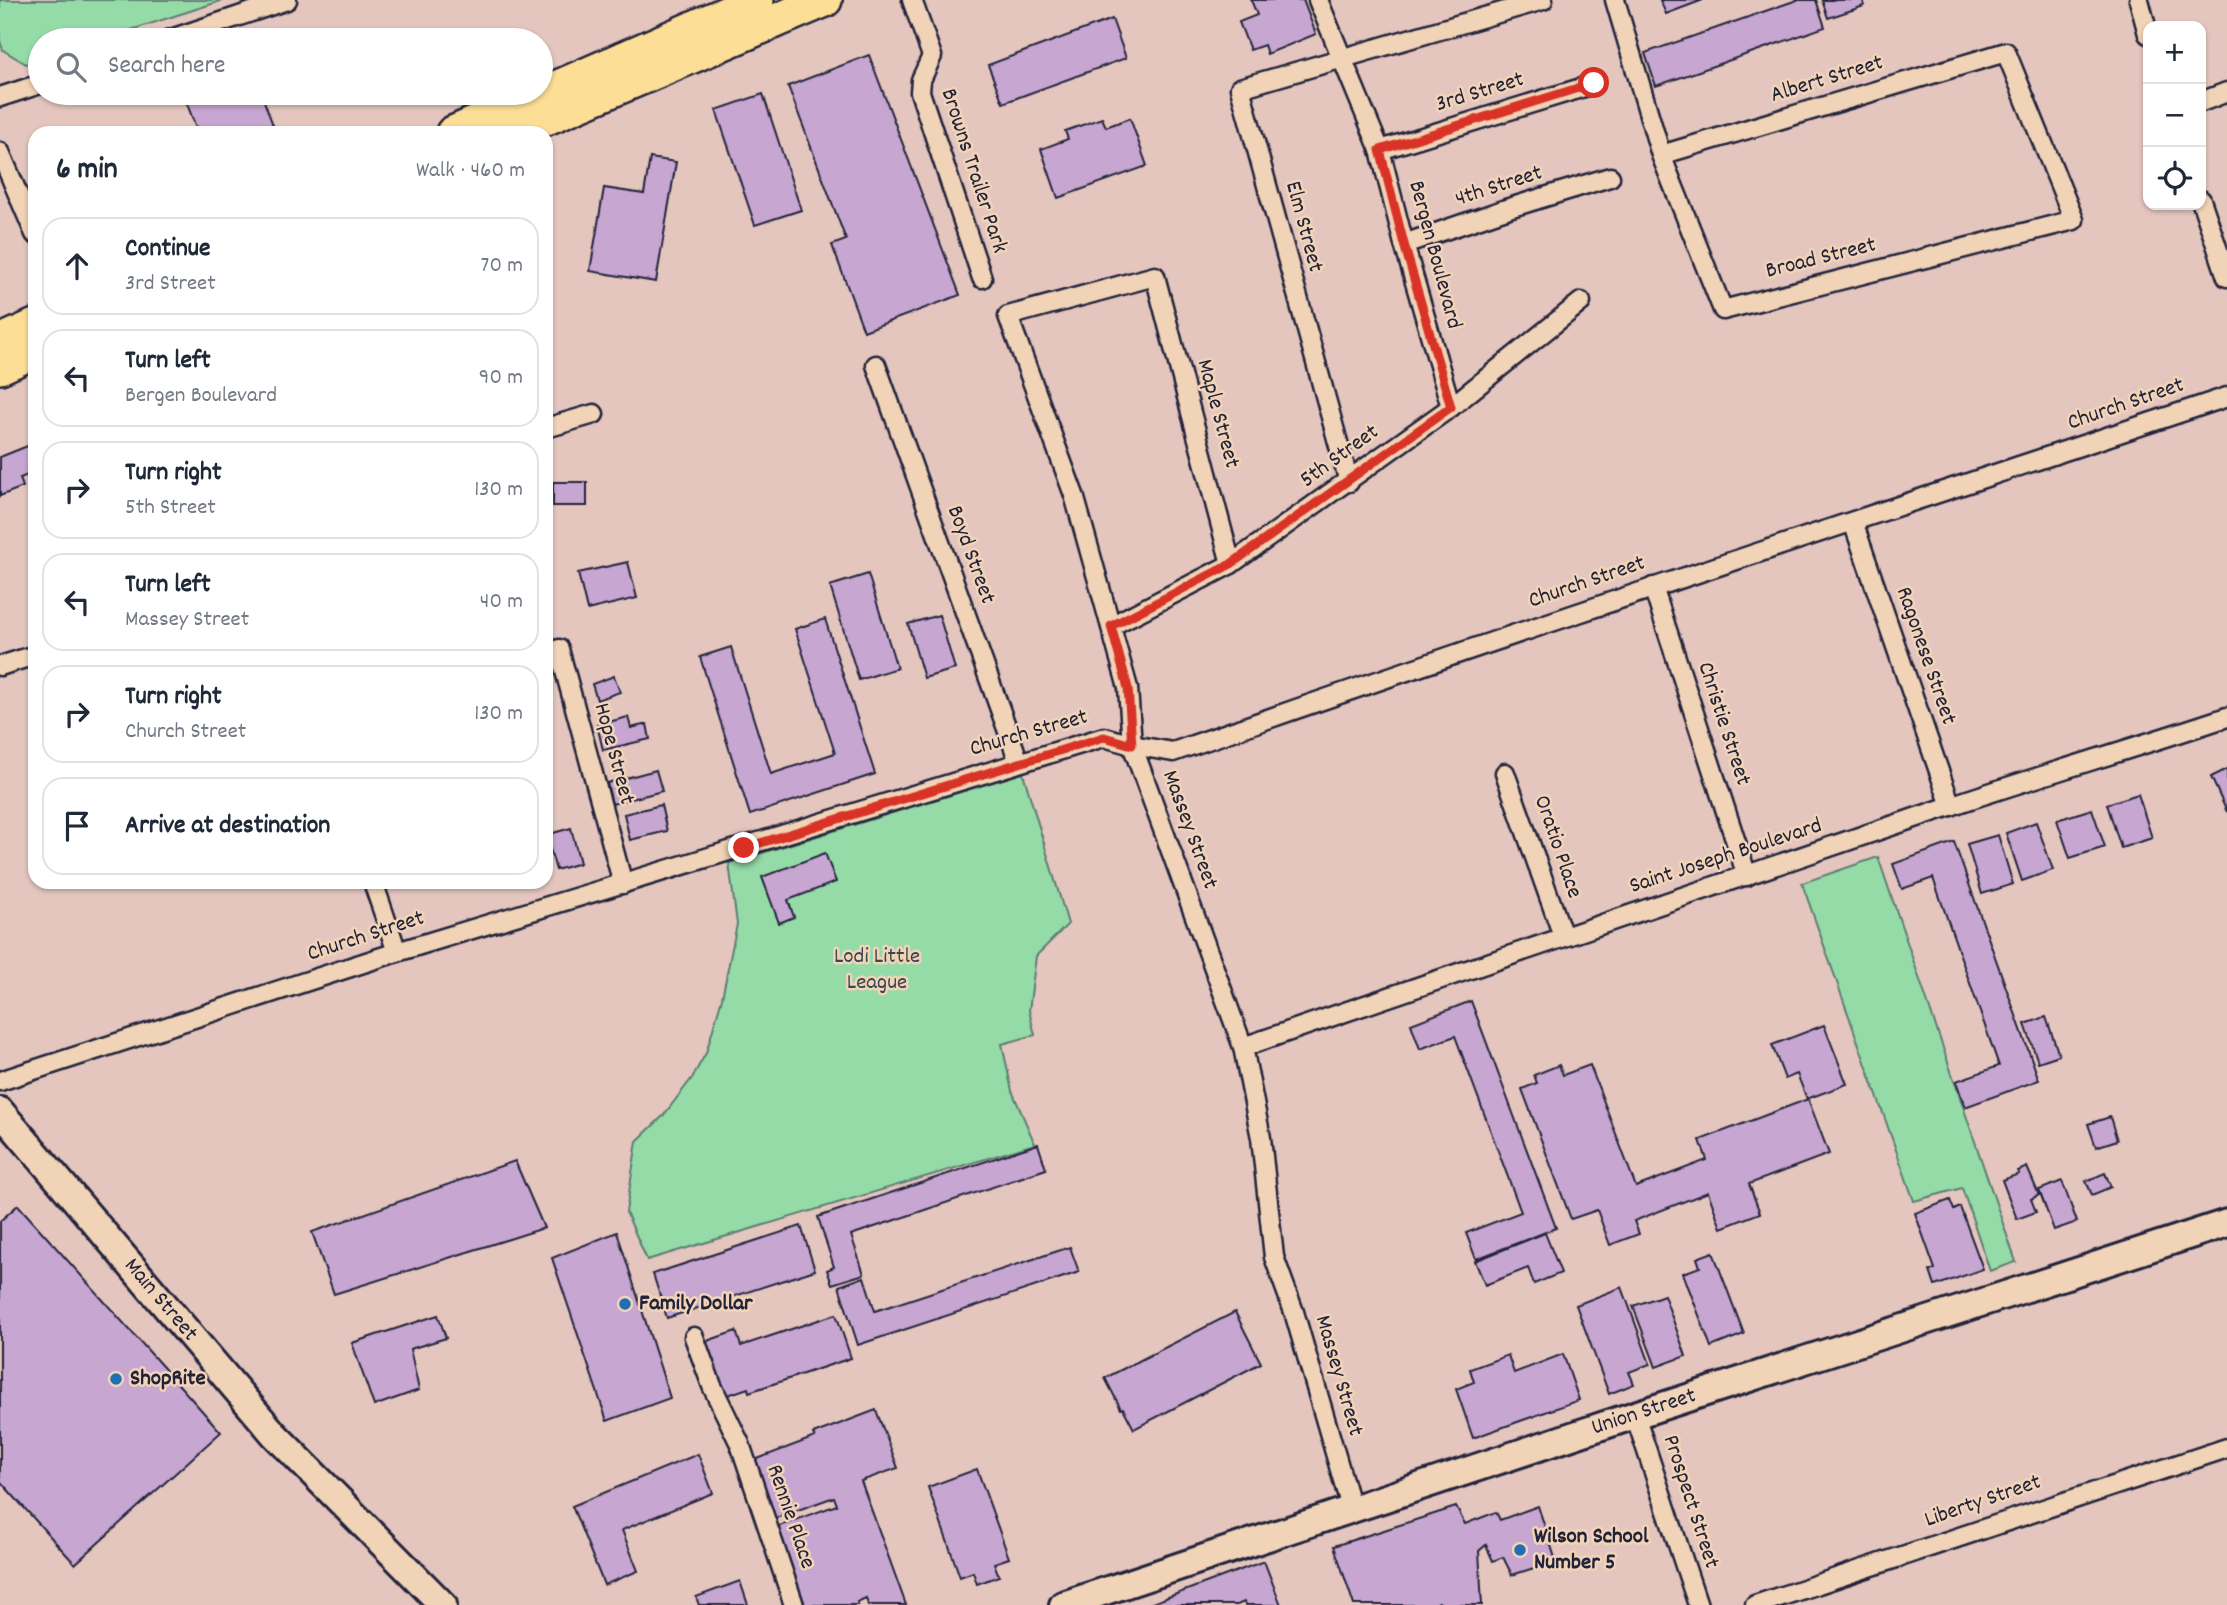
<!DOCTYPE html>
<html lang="en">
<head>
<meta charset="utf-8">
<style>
  :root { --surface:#fff; --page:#f2f2f3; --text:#1f2937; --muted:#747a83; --line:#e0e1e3 }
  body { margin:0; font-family:Dekko,sans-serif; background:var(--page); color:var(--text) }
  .controls { position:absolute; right:21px; top:21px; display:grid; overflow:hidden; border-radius:14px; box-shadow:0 2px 5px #0004 }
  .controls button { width:63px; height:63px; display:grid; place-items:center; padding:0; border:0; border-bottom:2px solid var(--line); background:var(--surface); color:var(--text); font:35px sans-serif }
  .stop { position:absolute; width:21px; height:21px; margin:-16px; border:5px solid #d93025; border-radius:50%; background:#fff }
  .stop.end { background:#d93025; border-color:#fff; box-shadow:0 2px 7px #0008 }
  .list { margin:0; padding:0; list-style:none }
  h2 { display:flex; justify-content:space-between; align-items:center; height:91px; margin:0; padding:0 28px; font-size:30px }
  h2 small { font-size:23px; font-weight:400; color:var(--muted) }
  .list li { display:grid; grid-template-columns:46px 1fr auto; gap:21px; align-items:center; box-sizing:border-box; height:98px; margin:0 14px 14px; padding:0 14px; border:2px solid var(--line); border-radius:21px }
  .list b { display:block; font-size:26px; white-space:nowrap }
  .list p { margin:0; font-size:23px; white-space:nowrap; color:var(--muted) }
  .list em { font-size:23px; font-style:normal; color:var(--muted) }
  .icon { flex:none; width:38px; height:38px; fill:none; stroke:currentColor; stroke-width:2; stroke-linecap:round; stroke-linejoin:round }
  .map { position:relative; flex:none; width:2227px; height:1605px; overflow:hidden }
  .search { position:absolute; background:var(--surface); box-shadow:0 2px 5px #0004; left:28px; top:28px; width:525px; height:77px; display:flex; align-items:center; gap:18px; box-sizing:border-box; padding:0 24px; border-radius:38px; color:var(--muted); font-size:26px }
  .panel { position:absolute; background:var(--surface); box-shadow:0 2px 5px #0004; left:28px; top:126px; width:525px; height:763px; border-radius:21px }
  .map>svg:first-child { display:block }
  .green { fill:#95dba8; stroke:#5c7e72; stroke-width:2 }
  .building { fill:#c7a6d1; stroke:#22223b; stroke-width:2 }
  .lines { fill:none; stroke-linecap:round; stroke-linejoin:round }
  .street-casing { stroke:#22223b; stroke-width:23 }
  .secondary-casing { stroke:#22223b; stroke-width:32 }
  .highway-casing { stroke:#22223b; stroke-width:38 }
  .street { stroke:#f1d4b7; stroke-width:18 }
  .secondary { stroke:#f1d4b7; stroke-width:26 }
  .highway { stroke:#fcde96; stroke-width:33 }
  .route { stroke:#d93025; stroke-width:9 }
  .poi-dot { fill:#1f6fb2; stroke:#f1d4b7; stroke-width:2.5 }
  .labels { text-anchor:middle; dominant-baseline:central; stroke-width:5; stroke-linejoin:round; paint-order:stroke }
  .street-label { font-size:23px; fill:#22223b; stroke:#f1d4b7 }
  .park-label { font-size:23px; fill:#394751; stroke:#f1d4b7 }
  .poi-label { font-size:23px; font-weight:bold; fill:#22223b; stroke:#f1d4b7; text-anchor:start }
</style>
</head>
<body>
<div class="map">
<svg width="2227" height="1605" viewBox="0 0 2227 1605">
  <rect width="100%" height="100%" fill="#e4c6bf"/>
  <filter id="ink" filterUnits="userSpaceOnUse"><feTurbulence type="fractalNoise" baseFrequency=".0143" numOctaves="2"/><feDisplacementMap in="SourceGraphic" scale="14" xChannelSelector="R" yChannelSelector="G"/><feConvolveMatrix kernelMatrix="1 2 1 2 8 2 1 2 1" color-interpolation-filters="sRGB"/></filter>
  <g filter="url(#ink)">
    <g class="green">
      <polygon points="0,0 224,0 100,40 40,40 40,60 26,64 3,50 0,41"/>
      <polygon points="1023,773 1068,924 1036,956 1029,1011 1035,1035 1002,1044 1012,1091 1035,1144 647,1260 626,1212 637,1141 663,1116 692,1078 706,1053 722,998 737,924 729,863"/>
      <polygon points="1878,857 2016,1262 1990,1271 1962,1188 1914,1201 1802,883"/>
    </g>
    <g class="building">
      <polygon points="1251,0 1303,0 1316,34 1267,54 1264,45 1250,50 1239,22 1257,15"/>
      <polygon points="1660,0 1703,0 1666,14"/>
      <polygon points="1797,0 1816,0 1825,27 1656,86 1645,53"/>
      <polygon points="1822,0 1863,0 1864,6 1828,18"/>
      <polygon points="1112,19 1126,58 1003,103 988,65"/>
      <polygon points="869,55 960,295 864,331 832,245 846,240 788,86"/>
      <polygon points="183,93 261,93 274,128 262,133 198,133"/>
      <polygon points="763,94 801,210 755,225 716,110"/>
      <polygon points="1102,118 1106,127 1130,118 1147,166 1058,198 1041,149 1068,139 1065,131"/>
      <polygon points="650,158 676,162 656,282 590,271 604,188 644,194"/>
      <polygon points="35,443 35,472 20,478 23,487 0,496 0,457"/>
      <rect x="553" y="482" width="34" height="24"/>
      <polygon points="628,562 637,598 587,610 578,573"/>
      <polygon points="868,574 897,668 859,680 830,586"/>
      <polygon points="939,615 955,669 924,678 908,624"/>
      <polygon points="825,619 875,774 750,815 700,657 731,647 771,774 835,753 795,629"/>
      <polygon points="614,676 620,692 597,700 592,684"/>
      <polygon points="628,717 631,728 647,724 650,739 603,750 597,725"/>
      <polygon points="2227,769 2227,812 2211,777"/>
      <polygon points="656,770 662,791 612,804 607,783"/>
      <polygon points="2138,794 2152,838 2121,848 2107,804"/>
      <polygon points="661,805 667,831 630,840 624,814"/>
      <polygon points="2092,809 2105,847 2070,858 2057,820"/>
      <polygon points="2036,822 2053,870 2022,881 2006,833"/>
      <polygon points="571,828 580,863 556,870 546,835"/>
      <polygon points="1998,835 2013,884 1982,894 1967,844"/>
      <polygon points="1954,842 2039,1080 1965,1107 1956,1081 1999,1066 1933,878 1902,889 1893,864"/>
      <polygon points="825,853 836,882 788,900 794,917 779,923 762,877"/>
      <polygon points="1471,1001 1556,1228 1476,1259 1466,1233 1521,1212 1455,1036 1420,1049 1411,1024"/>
      <polygon points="2046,1017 2059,1055 2038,1062 2025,1024"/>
      <polygon points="1824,1025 1847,1084 1807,1099 1797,1074 1785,1079 1772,1045"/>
      <polygon points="1559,1065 1563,1075 1590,1065 1636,1187 1707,1160 1700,1140 1808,1099 1829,1154 1749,1184 1760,1213 1721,1228 1708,1192 1634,1221 1639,1234 1610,1245 1597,1210 1571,1219 1522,1089 1537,1083 1534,1075"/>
      <polygon points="2110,1117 2117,1140 2096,1147 2088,1124"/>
      <polygon points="1038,1144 1046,1169 851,1235 864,1274 832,1284 827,1270 834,1267 818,1217"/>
      <polygon points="515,1161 544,1228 334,1294 312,1232"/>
      <polygon points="2027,1167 2039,1195 2031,1199 2036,1212 2017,1219 2002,1180 2019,1174 2018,1171"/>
      <polygon points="2105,1173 2111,1187 2092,1195 2086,1181"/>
      <polygon points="2062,1181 2077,1222 2054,1230 2039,1190"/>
      <polygon points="1950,1200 1954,1210 1960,1207 1983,1269 1935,1286 1930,1271 1935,1269 1915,1213"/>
      <polygon points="18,1205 221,1432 75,1564 0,1481 0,1221"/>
      <polygon points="801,1226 815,1270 667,1318 653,1274"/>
      <polygon points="617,1232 670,1398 607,1421 552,1258"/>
      <polygon points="1545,1233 1561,1273 1534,1284 1528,1268 1485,1285 1475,1261"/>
      <polygon points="1070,1247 1079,1272 858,1345 839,1286 864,1277 875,1311"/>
      <polygon points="1713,1252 1744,1334 1711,1347 1683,1273 1700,1267 1697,1258"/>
      <polygon points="1622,1287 1650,1364 1629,1372 1634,1384 1609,1394 1576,1305"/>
      <polygon points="1664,1295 1686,1356 1656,1367 1633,1306"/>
      <polygon points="1235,1312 1261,1363 1134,1429 1123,1408 1121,1409 1105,1378"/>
      <polygon points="836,1314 851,1358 749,1392 748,1388 722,1397 704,1342 736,1331 741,1346"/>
      <polygon points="438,1315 446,1338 410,1349 419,1390 374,1406 352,1343"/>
      <polygon points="1563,1354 1579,1400 1473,1438 1456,1389 1474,1382 1470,1369 1508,1355 1514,1373"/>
      <polygon points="876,1410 898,1468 861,1481 906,1605 868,1605 866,1598 857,1602 858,1605 799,1605 771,1529 837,1505 834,1497 773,1519 752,1461 815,1437 813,1434"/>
      <polygon points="698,1454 713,1493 622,1530 638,1571 604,1585 572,1506"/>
      <polygon points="977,1469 1009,1558 994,1563 999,1576 977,1584 973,1572 960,1577 928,1487"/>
      <polygon points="1538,1506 1556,1561 1512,1575 1503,1557 1493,1561 1486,1545 1479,1551 1482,1605 1441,1605 1439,1602 1433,1605 1354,1605 1334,1546 1456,1507 1465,1524 1496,1512 1500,1520"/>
      <polygon points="1264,1561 1281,1605 1245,1605 1244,1602 1237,1605 1147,1605"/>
      <polygon points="740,1581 748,1605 699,1605 696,1597"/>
    </g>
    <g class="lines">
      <defs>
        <g id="street">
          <polyline points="912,0 932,56 921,80 920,92 982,278"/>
          <polyline points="1318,0 1380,150 1404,244 1451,407"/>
          <polyline points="1615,0 1661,155 1723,310 2074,220 2006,52 1661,155"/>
          <polyline points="2139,0 2148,34"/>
          <polyline points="168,40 287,0"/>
          <polyline points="0,97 40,84"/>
          <polyline points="2201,102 2227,92"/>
          <polyline points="1380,150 1594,84"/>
          <polyline points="0,152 35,234"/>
          <polyline points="2201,200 2227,277"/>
          <polyline points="1404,244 1509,208 1610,177"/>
          <polyline points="876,365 1019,762"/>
          <polyline points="546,428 594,414"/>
          <polyline points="1349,482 1240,88 1543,0"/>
          <polyline points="1853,522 1951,806"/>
          <polyline points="1231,564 1155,276 1008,316 1074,495 1128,688 1132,745 1243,1047 1261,1138 1274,1257 1294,1312 1352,1511"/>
          <polyline points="1653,587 1747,876"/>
          <polyline points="1111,626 1231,564 1451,407 1581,302"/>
          <polyline points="546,653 559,649 623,884"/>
          <polyline points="0,666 35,655"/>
          <polyline points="1505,773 1563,936"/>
          <polyline points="373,882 397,952"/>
          <path d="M1243,1047C1478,965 1714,888 1950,806C2041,775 2135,748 2227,717"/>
          <path d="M0,1081L397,952L1104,737L1132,745L1173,752C1523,629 1876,514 2227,397"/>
          <polyline points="694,1337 712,1386 740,1444 794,1605"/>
          <polyline points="1635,1415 1698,1605"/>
          <polyline points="1755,1605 2227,1448"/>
        </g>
        <g id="secondary">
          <path id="s1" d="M0,1111L274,1434L443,1605"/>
          <path id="s2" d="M1063,1605L1635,1415L2227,1223"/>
        </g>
        <g id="highway">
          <polyline points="453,133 757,0"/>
          <polyline points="511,133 825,0"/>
          <polyline points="0,342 35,326"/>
          <polyline points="0,367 35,351"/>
        </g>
      </defs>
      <use href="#street" class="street-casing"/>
      <use href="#secondary" class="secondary-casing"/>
      <use href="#highway" class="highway-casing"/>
      <use href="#street" class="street"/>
      <use href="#secondary" class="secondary"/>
      <use href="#highway" class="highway"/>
    </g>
  </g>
  <g class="lines" filter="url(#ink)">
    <polyline class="route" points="744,848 1104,737 1132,745 1128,688 1111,626 1231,564 1451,407 1404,244 1380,150 1594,83"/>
  </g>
  <g class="poi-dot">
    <circle cx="625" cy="1304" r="7"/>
    <circle cx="116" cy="1379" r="7"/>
    <circle cx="1520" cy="1550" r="7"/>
  </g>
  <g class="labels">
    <g class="street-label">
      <text transform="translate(1827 80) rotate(-17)">Albert Street</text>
      <text transform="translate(1480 93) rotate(-17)">3rd Street</text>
      <text transform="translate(973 171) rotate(72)">Browns Trailer Park</text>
      <text transform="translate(1499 187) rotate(-18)">4th Street</text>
      <text transform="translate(1303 227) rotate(75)">Elm Street</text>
      <text transform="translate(1434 255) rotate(75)">Bergen Boulevard</text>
      <text transform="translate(1821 259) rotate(-14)">Broad Street</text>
      <text transform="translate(2126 405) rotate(-19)">Church Street</text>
      <text transform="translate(1217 414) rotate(75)">Maple Street</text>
      <text transform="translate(1340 457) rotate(-36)">5th Street</text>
      <text transform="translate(970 555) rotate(70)">Boyd Street</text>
      <text transform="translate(1587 583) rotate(-19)">Church Street</text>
      <text transform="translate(1925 656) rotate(71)">Ragonese Street</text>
      <text transform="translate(1723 724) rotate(72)">Christie Street</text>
      <text transform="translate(1029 734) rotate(-16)">Church Street</text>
      <text transform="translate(613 754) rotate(75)">Hope Street</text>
      <text transform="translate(1189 830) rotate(70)">Massey Street</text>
      <text transform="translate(1557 847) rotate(71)">Oratio Place</text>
      <text transform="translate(1726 857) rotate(-18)">Saint Joseph Boulevard</text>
      <text transform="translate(366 937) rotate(-18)">Church Street</text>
      <text stroke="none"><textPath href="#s1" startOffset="248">Main Street</textPath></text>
      <text transform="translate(1338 1376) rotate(74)">Massey Street</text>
      <text stroke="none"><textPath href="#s2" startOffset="612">Union Street</textPath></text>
      <text transform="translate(1690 1502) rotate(72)">Prospect Street</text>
      <text transform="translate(1983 1502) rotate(-19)">Liberty Street</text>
      <text transform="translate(790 1517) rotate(71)">Rennie Place</text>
    </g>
    <g class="park-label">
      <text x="877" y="957">Lodi Little<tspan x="877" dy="26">League</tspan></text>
    </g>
    <g class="poi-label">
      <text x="639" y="1304">Family Dollar</text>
      <text x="130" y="1379">ShopRite</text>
      <text x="1534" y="1537">Wilson School<tspan x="1534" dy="26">Number 5</tspan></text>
    </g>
  </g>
</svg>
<div class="controls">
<button>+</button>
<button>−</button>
<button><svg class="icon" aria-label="locate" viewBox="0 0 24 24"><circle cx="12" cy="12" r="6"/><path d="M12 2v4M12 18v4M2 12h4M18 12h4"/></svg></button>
</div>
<div class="stop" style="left:1594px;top:83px"></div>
<div class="stop end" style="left:744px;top:848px"></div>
<div class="search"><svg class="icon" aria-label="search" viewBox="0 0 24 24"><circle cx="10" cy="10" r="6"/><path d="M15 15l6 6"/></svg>Search here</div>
<section class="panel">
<h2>6 min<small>Walk · 460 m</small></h2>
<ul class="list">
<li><svg class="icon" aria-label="ahead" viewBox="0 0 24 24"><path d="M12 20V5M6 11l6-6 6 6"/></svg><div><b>Continue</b><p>3rd Street</p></div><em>70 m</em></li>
<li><svg class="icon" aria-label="left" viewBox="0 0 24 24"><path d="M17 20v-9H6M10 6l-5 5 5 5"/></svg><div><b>Turn left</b><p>Bergen Boulevard</p></div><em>90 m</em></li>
<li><svg class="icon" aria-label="right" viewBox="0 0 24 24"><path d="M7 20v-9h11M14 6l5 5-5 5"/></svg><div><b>Turn right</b><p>5th Street</p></div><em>130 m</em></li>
<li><svg class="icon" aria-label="left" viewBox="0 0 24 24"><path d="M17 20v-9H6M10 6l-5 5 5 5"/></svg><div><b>Turn left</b><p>Massey Street</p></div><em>40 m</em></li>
<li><svg class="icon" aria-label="right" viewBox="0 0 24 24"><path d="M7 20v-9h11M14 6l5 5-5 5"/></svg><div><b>Turn right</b><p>Church Street</p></div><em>130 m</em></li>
<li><svg class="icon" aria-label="arrive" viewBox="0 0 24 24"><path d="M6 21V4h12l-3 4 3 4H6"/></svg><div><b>Arrive at destination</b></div></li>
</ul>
</section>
</div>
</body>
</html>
